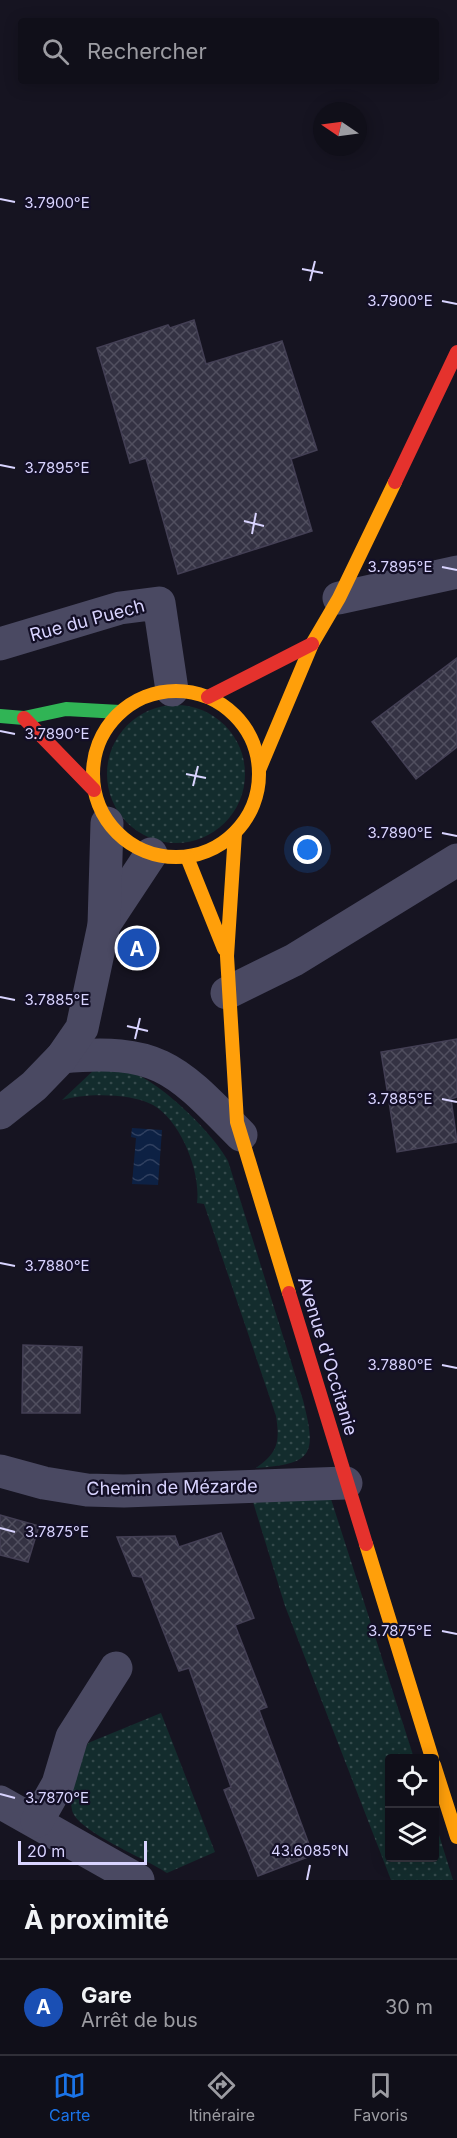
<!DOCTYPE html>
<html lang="fr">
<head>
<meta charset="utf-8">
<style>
  :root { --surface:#100f19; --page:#1e1d26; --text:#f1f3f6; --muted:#9c9ca2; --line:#302f38; --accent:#1a73e8 }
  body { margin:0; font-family:Inter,sans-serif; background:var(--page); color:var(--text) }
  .controls { position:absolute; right:18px; bottom:18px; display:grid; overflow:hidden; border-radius:6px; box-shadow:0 3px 15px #0003 }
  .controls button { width:54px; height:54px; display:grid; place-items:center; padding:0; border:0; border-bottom:2px solid var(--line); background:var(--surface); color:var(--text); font:30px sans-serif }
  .compass { position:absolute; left:313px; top:102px; width:54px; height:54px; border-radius:50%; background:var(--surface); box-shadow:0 3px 15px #0003; rotate:283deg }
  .scale { position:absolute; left:18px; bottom:15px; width:129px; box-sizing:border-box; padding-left:6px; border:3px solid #d9d4ff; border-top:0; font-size:16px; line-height:21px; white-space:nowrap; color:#d9d4ff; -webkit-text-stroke:4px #130f26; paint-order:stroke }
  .you { position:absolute; left:308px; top:850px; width:21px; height:21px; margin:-15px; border:4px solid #fff; border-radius:50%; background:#1a73e8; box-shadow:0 0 0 9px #1a73e833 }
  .badge { display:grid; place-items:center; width:39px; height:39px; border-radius:50%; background:var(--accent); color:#fff; font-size:20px; font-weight:700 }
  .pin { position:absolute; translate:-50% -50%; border:3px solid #fff; box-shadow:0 2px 6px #0006 }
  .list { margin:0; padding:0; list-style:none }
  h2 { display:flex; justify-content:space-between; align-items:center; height:78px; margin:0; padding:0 24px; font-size:26px }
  h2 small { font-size:20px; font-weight:400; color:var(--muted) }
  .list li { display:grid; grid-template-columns:39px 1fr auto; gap:18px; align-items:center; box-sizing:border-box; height:96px; padding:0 24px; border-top:2px solid var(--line) }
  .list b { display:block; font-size:22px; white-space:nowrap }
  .list p { margin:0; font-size:20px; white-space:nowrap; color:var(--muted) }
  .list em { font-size:20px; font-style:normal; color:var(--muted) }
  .icon { flex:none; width:33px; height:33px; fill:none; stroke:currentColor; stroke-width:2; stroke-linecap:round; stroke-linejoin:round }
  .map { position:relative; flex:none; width:457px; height:1880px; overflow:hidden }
  .search { position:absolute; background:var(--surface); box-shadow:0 3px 15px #0003; left:18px; right:18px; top:18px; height:66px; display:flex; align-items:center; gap:15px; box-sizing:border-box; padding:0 21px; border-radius:6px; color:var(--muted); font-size:22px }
  .sheet { height:174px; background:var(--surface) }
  nav { display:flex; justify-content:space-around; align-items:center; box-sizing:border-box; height:84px; border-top:2px solid var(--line); background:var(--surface); font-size:16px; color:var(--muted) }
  nav a { display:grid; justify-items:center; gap:3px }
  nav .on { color:var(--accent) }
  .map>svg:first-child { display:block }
  .grass { fill:url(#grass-dots) }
  .water { fill:url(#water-waves) }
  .building { fill:url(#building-cross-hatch); stroke:#433f54; stroke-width:1.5 }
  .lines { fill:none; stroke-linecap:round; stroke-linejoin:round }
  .street { stroke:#4a4962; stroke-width:33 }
  .fast { stroke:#30b455; stroke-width:14 }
  .slow { stroke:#ff9f0a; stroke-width:14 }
  .jam { stroke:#e5322d; stroke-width:14 }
  .ticks { fill:none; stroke:#d9d4ff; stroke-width:2 }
  .labels { text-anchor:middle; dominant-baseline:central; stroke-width:4.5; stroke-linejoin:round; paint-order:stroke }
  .street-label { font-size:18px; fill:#d9d4ff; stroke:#130f26 }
  .ticks-label { font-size:15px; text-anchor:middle; fill:#d9d4ff; stroke:#130f26; stroke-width:4.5; stroke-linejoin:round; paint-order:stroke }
</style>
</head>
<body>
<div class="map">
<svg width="457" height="1880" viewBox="0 0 457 1880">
  <defs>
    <pattern id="grass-dots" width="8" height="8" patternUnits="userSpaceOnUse" patternTransform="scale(1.5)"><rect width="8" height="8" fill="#132c2d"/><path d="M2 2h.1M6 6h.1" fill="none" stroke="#354a4c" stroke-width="1.8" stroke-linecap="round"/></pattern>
    <pattern id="water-waves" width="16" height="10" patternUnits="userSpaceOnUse" patternTransform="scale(1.5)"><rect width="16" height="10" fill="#0d2144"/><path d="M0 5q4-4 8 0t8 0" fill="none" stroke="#304060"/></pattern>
    <pattern id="building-cross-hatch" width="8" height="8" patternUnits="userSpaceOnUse" patternTransform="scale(1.5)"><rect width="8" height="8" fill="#343243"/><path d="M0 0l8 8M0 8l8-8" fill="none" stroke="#514f5f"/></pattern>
  </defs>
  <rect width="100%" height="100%" fill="#161421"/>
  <g class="grass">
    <circle cx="176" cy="774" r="69"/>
    <path d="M95,1069C106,1069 118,1068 128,1071C159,1080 213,1133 228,1161L303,1400C317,1455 313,1464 256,1468C278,1453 280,1442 276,1416L204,1204L197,1203C201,1172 181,1121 153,1105C131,1093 85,1093 62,1100Z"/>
    <polygon points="331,1499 414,1758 390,1758 390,1858 434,1858 435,1822 453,1880 391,1880 285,1606 253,1502"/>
    <path d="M161,1713L215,1852L167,1873C147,1859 76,1831 72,1810C67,1789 80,1761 88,1743Z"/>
  </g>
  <polygon class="water" points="132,1128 162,1130 158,1185 132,1184 136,1138 131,1137"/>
  <g class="building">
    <polygon points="194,320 206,364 282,341 317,450 291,459 312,531 178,574 146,458 130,463 97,348 168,325 170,328"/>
    <polygon points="457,658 457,747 416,779 372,722"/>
    <polygon points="457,1039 457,1097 451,1099 457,1142 397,1152 381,1052"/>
    <polygon points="23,1345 82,1347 80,1413 22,1413"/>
    <polygon points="0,1515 39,1526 28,1562 0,1555"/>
    <polygon points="221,1533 254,1618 235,1625 267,1707 259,1710 313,1855 258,1876 224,1790 231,1787 189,1668 179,1671 142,1577 133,1576 117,1537 175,1536 179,1547"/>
  </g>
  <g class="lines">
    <g class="street">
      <polyline points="339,598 457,572"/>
      <polyline points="0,644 120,608 159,603 172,690"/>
      <polyline points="104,925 151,854"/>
      <polyline points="227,993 294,960 457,860"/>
      <path d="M62,1057C160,1048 176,1069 241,1135"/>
      <polyline points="0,1113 34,1086 62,1057 82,1028 104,925 107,823"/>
      <polyline points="0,1471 44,1483 87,1490 124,1491 346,1483"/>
      <polyline points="0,1802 138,1880"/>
      <polyline points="37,1821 58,1784 72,1737 116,1668"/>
    </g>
    <polyline class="fast" points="0,716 24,718 66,709 120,712"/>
    <g class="slow">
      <circle cx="176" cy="774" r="83"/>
      <polyline points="259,770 312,644 339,598 395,482"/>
      <polyline points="235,833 227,956 237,1122 289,1293"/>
      <polyline points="187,857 224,949"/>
      <polyline points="366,1544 432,1758"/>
      <polyline points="434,1765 457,1837"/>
    </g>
    <g class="jam">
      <polyline points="395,482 457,352"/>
      <polyline points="208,697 312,644"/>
      <polyline points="24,718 94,790"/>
      <polyline points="289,1293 366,1544"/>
    </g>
  </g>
  <path class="ticks" d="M0,199L15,202M302,269L323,273M310,281L315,261M442,301L457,304M0,465L15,468M244,521L264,526M252,534L256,513M442,567L457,570M0,731L15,734M186,774L206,778M193,786L198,766M442,833L457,836M0,997L15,1000M127,1026L148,1031M135,1039L140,1018M442,1099L457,1102M0,1263L15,1266M442,1365L457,1368M0,1528L15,1532M442,1631L457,1634M0,1794L15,1798M307,1880L310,1865"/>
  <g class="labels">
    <g class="street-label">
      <text transform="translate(87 620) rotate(-15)">Rue du Puech</text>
      <text transform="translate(328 1356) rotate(73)">Avenue d'Occitanie</text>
      <text transform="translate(172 1487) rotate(-1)">Chemin de Mézarde</text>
    </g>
  </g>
  <g class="ticks-label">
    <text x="57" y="208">3.7900°E</text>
    <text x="400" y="306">3.7900°E</text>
    <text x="57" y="473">3.7895°E</text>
    <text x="400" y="572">3.7895°E</text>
    <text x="57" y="739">3.7890°E</text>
    <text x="400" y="838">3.7890°E</text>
    <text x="57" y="1005">3.7885°E</text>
    <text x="400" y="1104">3.7885°E</text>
    <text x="57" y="1271">3.7880°E</text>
    <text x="400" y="1370">3.7880°E</text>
    <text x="57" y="1537">3.7875°E</text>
    <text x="400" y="1636">3.7875°E</text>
    <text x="57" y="1803">3.7870°E</text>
    <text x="310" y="1856">43.6085°N</text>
  </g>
</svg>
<div class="controls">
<button><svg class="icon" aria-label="locate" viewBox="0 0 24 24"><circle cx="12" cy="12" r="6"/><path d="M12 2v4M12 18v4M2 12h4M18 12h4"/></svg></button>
<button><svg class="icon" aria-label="layers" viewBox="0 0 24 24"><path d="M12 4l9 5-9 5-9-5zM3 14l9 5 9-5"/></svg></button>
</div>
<svg class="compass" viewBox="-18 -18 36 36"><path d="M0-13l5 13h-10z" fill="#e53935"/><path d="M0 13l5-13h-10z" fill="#9c9ca2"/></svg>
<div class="scale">20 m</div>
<div class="you"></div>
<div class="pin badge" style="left:137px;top:948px;background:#1a4fb4">A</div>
<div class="search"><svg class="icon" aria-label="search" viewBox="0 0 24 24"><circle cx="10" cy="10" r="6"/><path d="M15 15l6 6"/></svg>Rechercher</div>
</div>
<section class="sheet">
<h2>À proximité<small></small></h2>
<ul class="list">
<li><span class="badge" style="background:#1a4fb4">A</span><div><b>Gare</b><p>Arrêt de bus</p></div><em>30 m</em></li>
</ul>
</section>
<nav>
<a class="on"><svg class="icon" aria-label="map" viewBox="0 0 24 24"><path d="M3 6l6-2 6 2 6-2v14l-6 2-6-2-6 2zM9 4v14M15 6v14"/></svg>Carte</a>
<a><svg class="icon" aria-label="directions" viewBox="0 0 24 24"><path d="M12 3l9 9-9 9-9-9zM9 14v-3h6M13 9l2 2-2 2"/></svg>Itinéraire</a>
<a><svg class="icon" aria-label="saved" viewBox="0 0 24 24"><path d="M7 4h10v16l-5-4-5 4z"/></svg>Favoris</a>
</nav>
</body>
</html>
